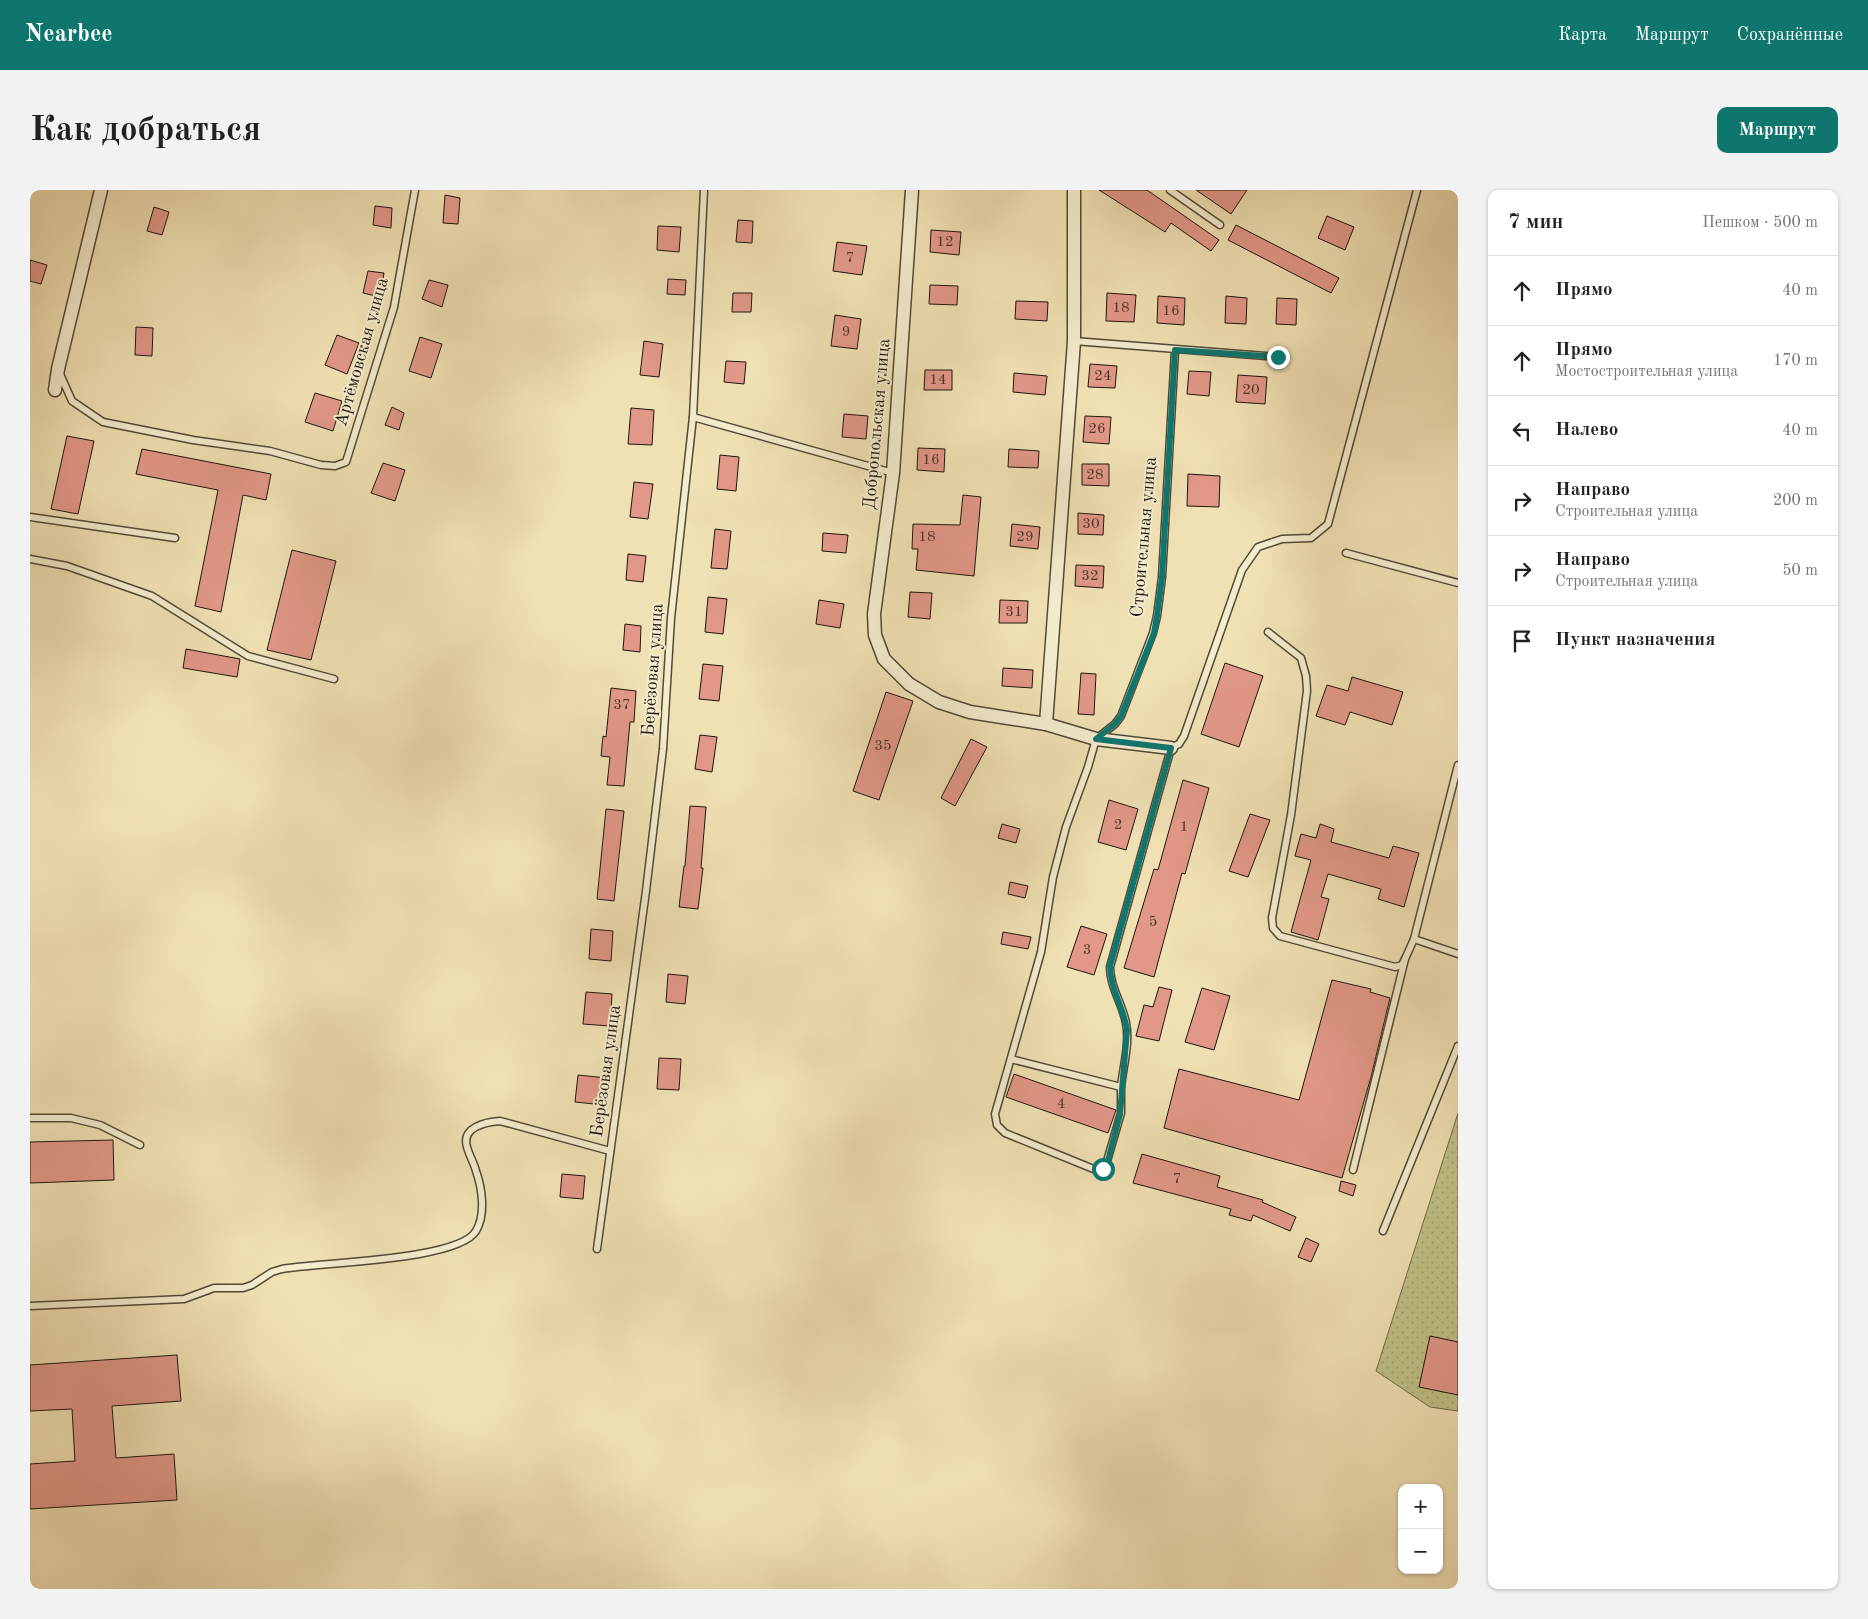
<!DOCTYPE html>
<html lang="ru">
<head>
<meta charset="utf-8">
<style>
  :root { --surface:#fff; --page:#f2f2f2; --text:#202124; --muted:#757577; --line:#e0e0e0; --accent:#0f766e }
  body { margin:0; font-family:"Old Standard TT",serif; background:var(--page); color:var(--text) }
  .controls { position:absolute; right:15px; bottom:15px; display:grid; overflow:hidden; border-radius:10px; box-shadow:0 1px 4px #0004 }
  .controls button { width:45px; height:45px; display:grid; place-items:center; padding:0; border:0; border-bottom:1px solid var(--line); background:var(--surface); color:var(--text); font:25px sans-serif }
  .stop { position:absolute; width:15px; height:15px; margin:-11px; border:4px solid #0f766e; border-radius:50%; background:#fff }
  .stop.end { background:#0f766e; border-color:#fff; box-shadow:0 1px 5px #0008 }
  .list { margin:0; padding:0; list-style:none }
  h2 { display:flex; justify-content:space-between; align-items:center; height:65px; margin:0; padding:0 20px; font-size:21px }
  h2 small { font-size:16px; font-weight:400; color:var(--muted) }
  .list li { display:grid; grid-template-columns:32px 1fr auto; gap:15px; align-items:center; box-sizing:border-box; height:70px; padding:0 20px; border-top:1px solid var(--line) }
  .list b { display:block; font-size:19px; white-space:nowrap }
  .list p { margin:0; font-size:16px; white-space:nowrap; color:var(--muted) }
  .list em { font-size:16px; font-style:normal; color:var(--muted) }
  .icon { flex:none; width:28px; height:28px; fill:none; stroke:currentColor; stroke-width:2; stroke-linecap:round; stroke-linejoin:round }
  .map { position:relative; flex:none; width:1428px; height:1399px; overflow:hidden; border-radius:10px }
  header { display:flex; align-items:center; gap:30px; box-sizing:border-box; height:70px; padding:0 25px; background:var(--accent); color:#fff }
  header strong { font-size:24px }
  nav { display:flex; gap:28px; margin-inline-start:auto; font-size:18px }
  .intro { display:flex; align-items:center; justify-content:space-between; box-sizing:border-box; height:120px; padding:0 30px }
  h1 { margin:0; font-size:35px }
  .button { padding:12px 22px; border-radius:10px; background:var(--accent); color:#fff; font-size:18px; font-weight:700 }
  main { display:flex; gap:30px; padding:0 30px }
  aside { flex:1; background:var(--surface); border-radius:10px; box-shadow:0 1px 4px #0004 }
  .map>svg:first-child { display:block }
  .park { fill:url(#park-dots); stroke:#6f6c4a }
  .building { fill:#e29888; stroke:#1d160c }
  .lines { fill:none; stroke-linecap:round; stroke-linejoin:round }
  .service-casing { stroke:#524936; stroke-width:9 }
  .minor-casing { stroke:#524936; stroke-width:15 }
  .service { stroke:#f5ecce; stroke-width:6 }
  .minor { stroke:#f5ecce; stroke-width:12 }
  .route { stroke:#0f766e; stroke-width:6 }
  .labels { text-anchor:middle; dominant-baseline:central; stroke-width:4; stroke-linejoin:round; paint-order:stroke }
  .number-label { font-size:15px; fill:#4e362b }
  .street-label { font-size:18px; fill:#1d160c; stroke:#f5ecce }
</style>
</head>
<body>
<header>
<strong>Nearbee</strong>
<nav><a>Карта</a><a>Маршрут</a><a>Сохранённые</a></nav>
</header>
<div class="intro"><h1>Как добраться</h1><a class="button">Маршрут</a></div>
<main>
<div class="map">
<svg width="1428" height="1399" viewBox="0 0 1428 1399">
  <defs>
    <pattern id="park-dots" width="8" height="8" patternUnits="userSpaceOnUse" patternTransform="scale(1.25)"><rect width="8" height="8" fill="#c1c188"/><path d="M2 2h.1M6 6h.1" fill="none" stroke="#a5a574" stroke-width="1.8" stroke-linecap="round"/></pattern>
  </defs>
  <rect width="100%" height="100%" fill="#f0e1b4"/>
  <filter id="stains"><feTurbulence type="fractalNoise" baseFrequency=".004" numOctaves="4"/><feColorMatrix values="0 0 0 0 .2 0 0 0 0 .09 0 0 0 0 .02 0 0 0 .5 -.17"/></filter>
  <radialGradient id="worn" r=".72"><stop offset=".6" stop-color="#630" stop-opacity="0"/><stop offset="1" stop-color="#630" stop-opacity=".3"/></radialGradient>
  <polygon class="park" points="1428,923 1428,1221 1400,1217 1346,1181"/>
  <g class="building">
    <polygon points="1069,0 1117,0 1189,50 1181,61 1141,33 1135,42"/>
    <polygon points="1166,0 1217,0 1201,24"/>
    <polygon points="415,5 430,8 428,34 413,33"/>
    <polygon points="345,16 362,18 361,38 343,35"/>
    <polygon points="124,17 139,22 132,45 117,41"/>
    <polygon points="1297,26 1324,37 1315,60 1288,48"/>
    <polygon points="708,30 723,31 722,53 706,52"/>
    <polygon points="1206,35 1309,88 1301,103 1198,50"/>
    <polygon points="628,36 651,37 649,62 627,60"/>
    <polygon points="901,40 931,42 929,65 900,62"/>
    <polygon points="807,52 837,56 832,85 803,81"/>
    <polygon points="0,70 17,75 11,94 0,91"/>
    <polygon points="338,81 354,83 350,107 333,103"/>
    <polygon points="638,89 656,90 655,105 637,104"/>
    <polygon points="399,90 418,95 412,117 392,109"/>
    <polygon points="900,95 928,96 927,115 899,114"/>
    <polygon points="703,103 722,103 721,122 702,122"/>
    <polygon points="1077,103 1106,105 1104,132 1076,131"/>
    <polygon points="1128,106 1155,108 1154,135 1127,133"/>
    <polygon points="1196,106 1217,108 1216,134 1195,133"/>
    <polygon points="1247,108 1267,109 1266,135 1246,134"/>
    <polygon points="986,111 1018,112 1017,131 985,129"/>
    <polygon points="805,125 831,129 827,159 801,156"/>
    <polygon points="106,137 123,138 122,166 105,165"/>
    <polygon points="307,145 329,153 317,184 295,175"/>
    <polygon points="390,147 412,154 401,188 379,181"/>
    <polygon points="614,151 633,154 629,187 610,185"/>
    <polygon points="696,171 716,172 714,194 694,192"/>
    <polygon points="1060,174 1087,176 1085,198 1058,197"/>
    <polygon points="895,180 922,180 922,200 894,200"/>
    <polygon points="1159,181 1181,182 1179,206 1157,204"/>
    <polygon points="984,183 1017,186 1015,205 983,202"/>
    <polygon points="1208,185 1237,187 1235,214 1206,212"/>
    <polygon points="285,203 312,211 303,241 275,232"/>
    <polygon points="362,217 374,223 369,240 355,235"/>
    <polygon points="601,218 624,220 622,255 598,254"/>
    <polygon points="814,224 838,226 836,249 812,247"/>
    <polygon points="1055,226 1081,227 1079,254 1053,252"/>
    <polygon points="37,246 64,251 48,324 21,319"/>
    <polygon points="888,258 915,259 914,282 887,280"/>
    <polygon points="112,259 241,284 236,310 213,305 191,422 165,416 188,300 106,284"/>
    <polygon points="979,259 1009,261 1008,278 978,277"/>
    <polygon points="690,265 709,267 706,301 687,299"/>
    <polygon points="353,273 375,280 365,311 341,303"/>
    <polygon points="1052,274 1079,274 1079,296 1052,295"/>
    <polygon points="1158,284 1190,286 1189,317 1157,316"/>
    <polygon points="604,292 623,294 618,329 600,327"/>
    <polygon points="933,305 951,307 944,386 886,380 888,359 882,359 883,334 930,335"/>
    <polygon points="1048,323 1074,325 1073,345 1048,344"/>
    <polygon points="982,334 1010,337 1008,359 980,356"/>
    <polygon points="685,339 701,341 697,379 681,378"/>
    <polygon points="793,343 818,345 816,363 792,361"/>
    <polygon points="262,360 306,371 281,470 237,460"/>
    <polygon points="598,364 616,366 613,392 596,390"/>
    <polygon points="1046,375 1074,376 1073,398 1045,396"/>
    <polygon points="880,402 902,403 900,429 878,427"/>
    <polygon points="678,407 697,409 693,444 675,442"/>
    <polygon points="789,410 814,414 810,438 786,434"/>
    <polygon points="970,410 998,411 997,433 969,433"/>
    <polygon points="595,434 611,436 610,462 593,460"/>
    <polygon points="156,459 210,469 207,487 153,478"/>
    <polygon points="1195,473 1233,486 1209,557 1171,544"/>
    <polygon points="673,474 693,476 689,511 669,509"/>
    <polygon points="973,478 1003,480 1002,498 972,496"/>
    <polygon points="1051,483 1066,484 1064,525 1048,524"/>
    <polygon points="1322,487 1373,502 1362,535 1320,522 1315,535 1286,526 1297,495 1318,501"/>
    <polygon points="581,498 606,501 604,532 600,532 594,596 577,595 580,567 571,566 573,546 576,547"/>
    <polygon points="856,502 883,511 849,610 823,601"/>
    <polygon points="670,545 687,547 682,582 665,579"/>
    <polygon points="941,549 957,557 925,616 911,608"/>
    <polygon points="1153,590 1179,598 1155,684 1152,683 1124,787 1094,778 1124,679 1128,680"/>
    <polygon points="1079,610 1108,619 1096,660 1068,652"/>
    <polygon points="660,616 676,617 671,678 673,678 668,719 649,717 654,676 655,676"/>
    <polygon points="576,619 594,621 584,711 567,709"/>
    <polygon points="1220,624 1240,630 1218,687 1199,681"/>
    <polygon points="972,634 990,639 986,653 968,648"/>
    <polygon points="1290,634 1304,639 1301,652 1359,668 1363,656 1389,663 1374,717 1348,709 1351,699 1298,684 1291,707 1299,709 1288,750 1261,742 1281,670 1265,666 1271,644 1286,648"/>
    <polygon points="980,692 998,696 995,708 978,704"/>
    <polygon points="1051,736 1077,744 1064,785 1037,777"/>
    <polygon points="561,739 583,741 581,771 559,769"/>
    <polygon points="973,742 1001,747 998,759 971,754"/>
    <polygon points="638,784 658,786 655,814 636,812"/>
    <polygon points="1302,790 1341,799 1340,802 1360,808 1341,887 1312,988 1134,938 1149,879 1269,910"/>
    <polygon points="1129,797 1142,800 1129,851 1106,846 1114,815 1123,817"/>
    <polygon points="1172,798 1200,806 1184,860 1155,852"/>
    <polygon points="556,802 582,804 580,836 553,834"/>
    <polygon points="629,868 651,869 649,900 627,899"/>
    <polygon points="984,884 1086,920 1078,943 976,907"/>
    <polygon points="548,885 577,888 574,915 545,912"/>
    <polygon points="83,950 84,990 0,993 0,952"/>
    <polygon points="1112,964 1190,986 1187,997 1233,1010 1232,1012 1266,1027 1260,1041 1223,1025 1221,1031 1199,1025 1201,1019 1103,993"/>
    <polygon points="532,984 555,986 553,1009 530,1007"/>
    <polygon points="1311,991 1326,995 1323,1006 1309,1001"/>
    <polygon points="1276,1048 1289,1054 1281,1072 1268,1067"/>
    <polygon points="1400,1146 1428,1152 1428,1205 1389,1197"/>
    <polygon points="147,1165 151,1211 82,1216 86,1268 144,1264 147,1310 0,1319 0,1274 45,1271 42,1219 0,1221 0,1175"/>
  </g>
  <g class="lines">
    <defs>
      <g id="service">
        <polyline points="1140,0 1190,35"/>
        <polyline points="1044,151 1248,167"/>
        <polyline points="30,184 42,211 73,232 163,250 240,261 291,275 305,276 316,272 364,117 385,0"/>
        <polyline points="663,227 863,283"/>
        <polyline points="0,327 145,348"/>
        <polyline points="1316,363 1428,393"/>
        <polyline points="0,369 37,376 122,406 218,466 304,489"/>
        <polyline points="1238,442 1271,468 1276,486 1277,501 1261,625 1242,728 1243,738 1250,746 1365,777 1372,775 1375,769"/>
        <polyline points="1428,575 1384,749 1428,764"/>
        <polyline points="981,869 1091,897 1091,923 1075,978 1066,980 975,943 967,935 965,924 1011,762 1023,687 1036,637 1058,577 1066,549 1085,534 1091,526 1123,443 1127,426 1132,387 1145,160"/>
        <path d="M1091,897C1093,877 1100,853 1096,833C1092,813 1080,797 1080,777L1141,558L1149,554L1154,546L1212,380L1228,357L1252,349L1281,348L1298,334L1387,0"/>
        <polyline points="0,928 41,928 70,935 110,955"/>
        <polyline points="1323,980 1375,769 1384,749"/>
        <polyline points="1353,1041 1428,856"/>
        <polyline points="567,1059 616,701 633,559 641,428 663,227 674,0"/>
        <path d="M0,1116L154,1109L184,1098H213L222,1095L242,1082L252,1079C289,1072 428,1071 446,1041C456,1024 452,998 446,981C444,973 439,965 437,957C431,937 456,932 470,931L580,961"/>
      </g>
      <g id="minor">
        <polyline points="882,0 863,283 844,424 845,445 854,469 879,494 909,512 940,522 1016,534 1066,549 1141,558"/>
        <polyline points="25,200 28,179 71,0"/>
        <polyline points="1016,534 1044,151 1044,0"/>
      </g>
    </defs>
    <use href="#service" class="service-casing"/>
    <use href="#minor" class="minor-casing"/>
    <use href="#service" class="service"/>
    <use href="#minor" class="minor"/>
  </g>
  <g class="lines">
    <path class="route" d="M1073,979L1077,975L1090,924L1097,840C1094,818 1080,799 1080,776L1141,558L1066,549L1085,534L1091,526L1124,443L1127,426L1132,387L1145,160L1248,167"/>
  </g>
  <g class="labels">
    <g class="number-label">
      <text x="915" y="52">12</text>
      <text x="820" y="68">7</text>
      <text x="1091" y="118">18</text>
      <text x="1141" y="121">16</text>
      <text x="816" y="142">9</text>
      <text x="1073" y="186">24</text>
      <text x="908" y="190">14</text>
      <text x="1221" y="200">20</text>
      <text x="1067" y="239">26</text>
      <text x="901" y="270">16</text>
      <text x="1065" y="285">28</text>
      <text x="1061" y="334">30</text>
      <text x="897" y="347">18</text>
      <text x="995" y="347">29</text>
      <text x="1060" y="386">32</text>
      <text x="984" y="422">31</text>
      <text x="592" y="515">37</text>
      <text x="853" y="556">35</text>
      <text x="1088" y="635">2</text>
      <text x="1154" y="637">1</text>
      <text x="1123" y="732">5</text>
      <text x="1057" y="760">3</text>
      <text x="1031" y="914">4</text>
      <text x="1147" y="989">7</text>
    </g>
    <g class="street-label">
      <text transform="translate(332 162) rotate(-74)">Артёмовская улица</text>
      <text transform="translate(847 234) rotate(-85)">Добропольская улица</text>
      <text transform="translate(1114 347) rotate(-85)">Строительная улица</text>
      <text transform="translate(623 480) rotate(-86)">Берёзовая улица</text>
      <text transform="translate(576 881) rotate(-82)">Берёзовая улица</text>
    </g>
  </g>
  <rect width="100%" height="100%" filter="url(#stains)"/>
  <rect width="100%" height="100%" fill="url(#worn)"/>
</svg>
<div class="controls">
<button>+</button>
<button>−</button>
</div>
<div class="stop" style="left:1073px;top:979px"></div>
<div class="stop end" style="left:1248px;top:167px"></div>
</div>
<aside>
<h2>7 мин<small>Пешком · 500 m</small></h2>
<ul class="list">
<li><svg class="icon" aria-label="ahead" viewBox="0 0 24 24"><path d="M12 20V5M6 11l6-6 6 6"/></svg><div><b>Прямо</b></div><em>40 m</em></li>
<li><svg class="icon" aria-label="ahead" viewBox="0 0 24 24"><path d="M12 20V5M6 11l6-6 6 6"/></svg><div><b>Прямо</b><p>Мостостроительная улица</p></div><em>170 m</em></li>
<li><svg class="icon" aria-label="left" viewBox="0 0 24 24"><path d="M17 20v-9H6M10 6l-5 5 5 5"/></svg><div><b>Налево</b></div><em>40 m</em></li>
<li><svg class="icon" aria-label="right" viewBox="0 0 24 24"><path d="M7 20v-9h11M14 6l5 5-5 5"/></svg><div><b>Направо</b><p>Строительная улица</p></div><em>200 m</em></li>
<li><svg class="icon" aria-label="right" viewBox="0 0 24 24"><path d="M7 20v-9h11M14 6l5 5-5 5"/></svg><div><b>Направо</b><p>Строительная улица</p></div><em>50 m</em></li>
<li><svg class="icon" aria-label="arrive" viewBox="0 0 24 24"><path d="M6 21V4h12l-3 4 3 4H6"/></svg><div><b>Пункт назначения</b></div></li>
</ul>
</aside>
</main>
</body>
</html>
